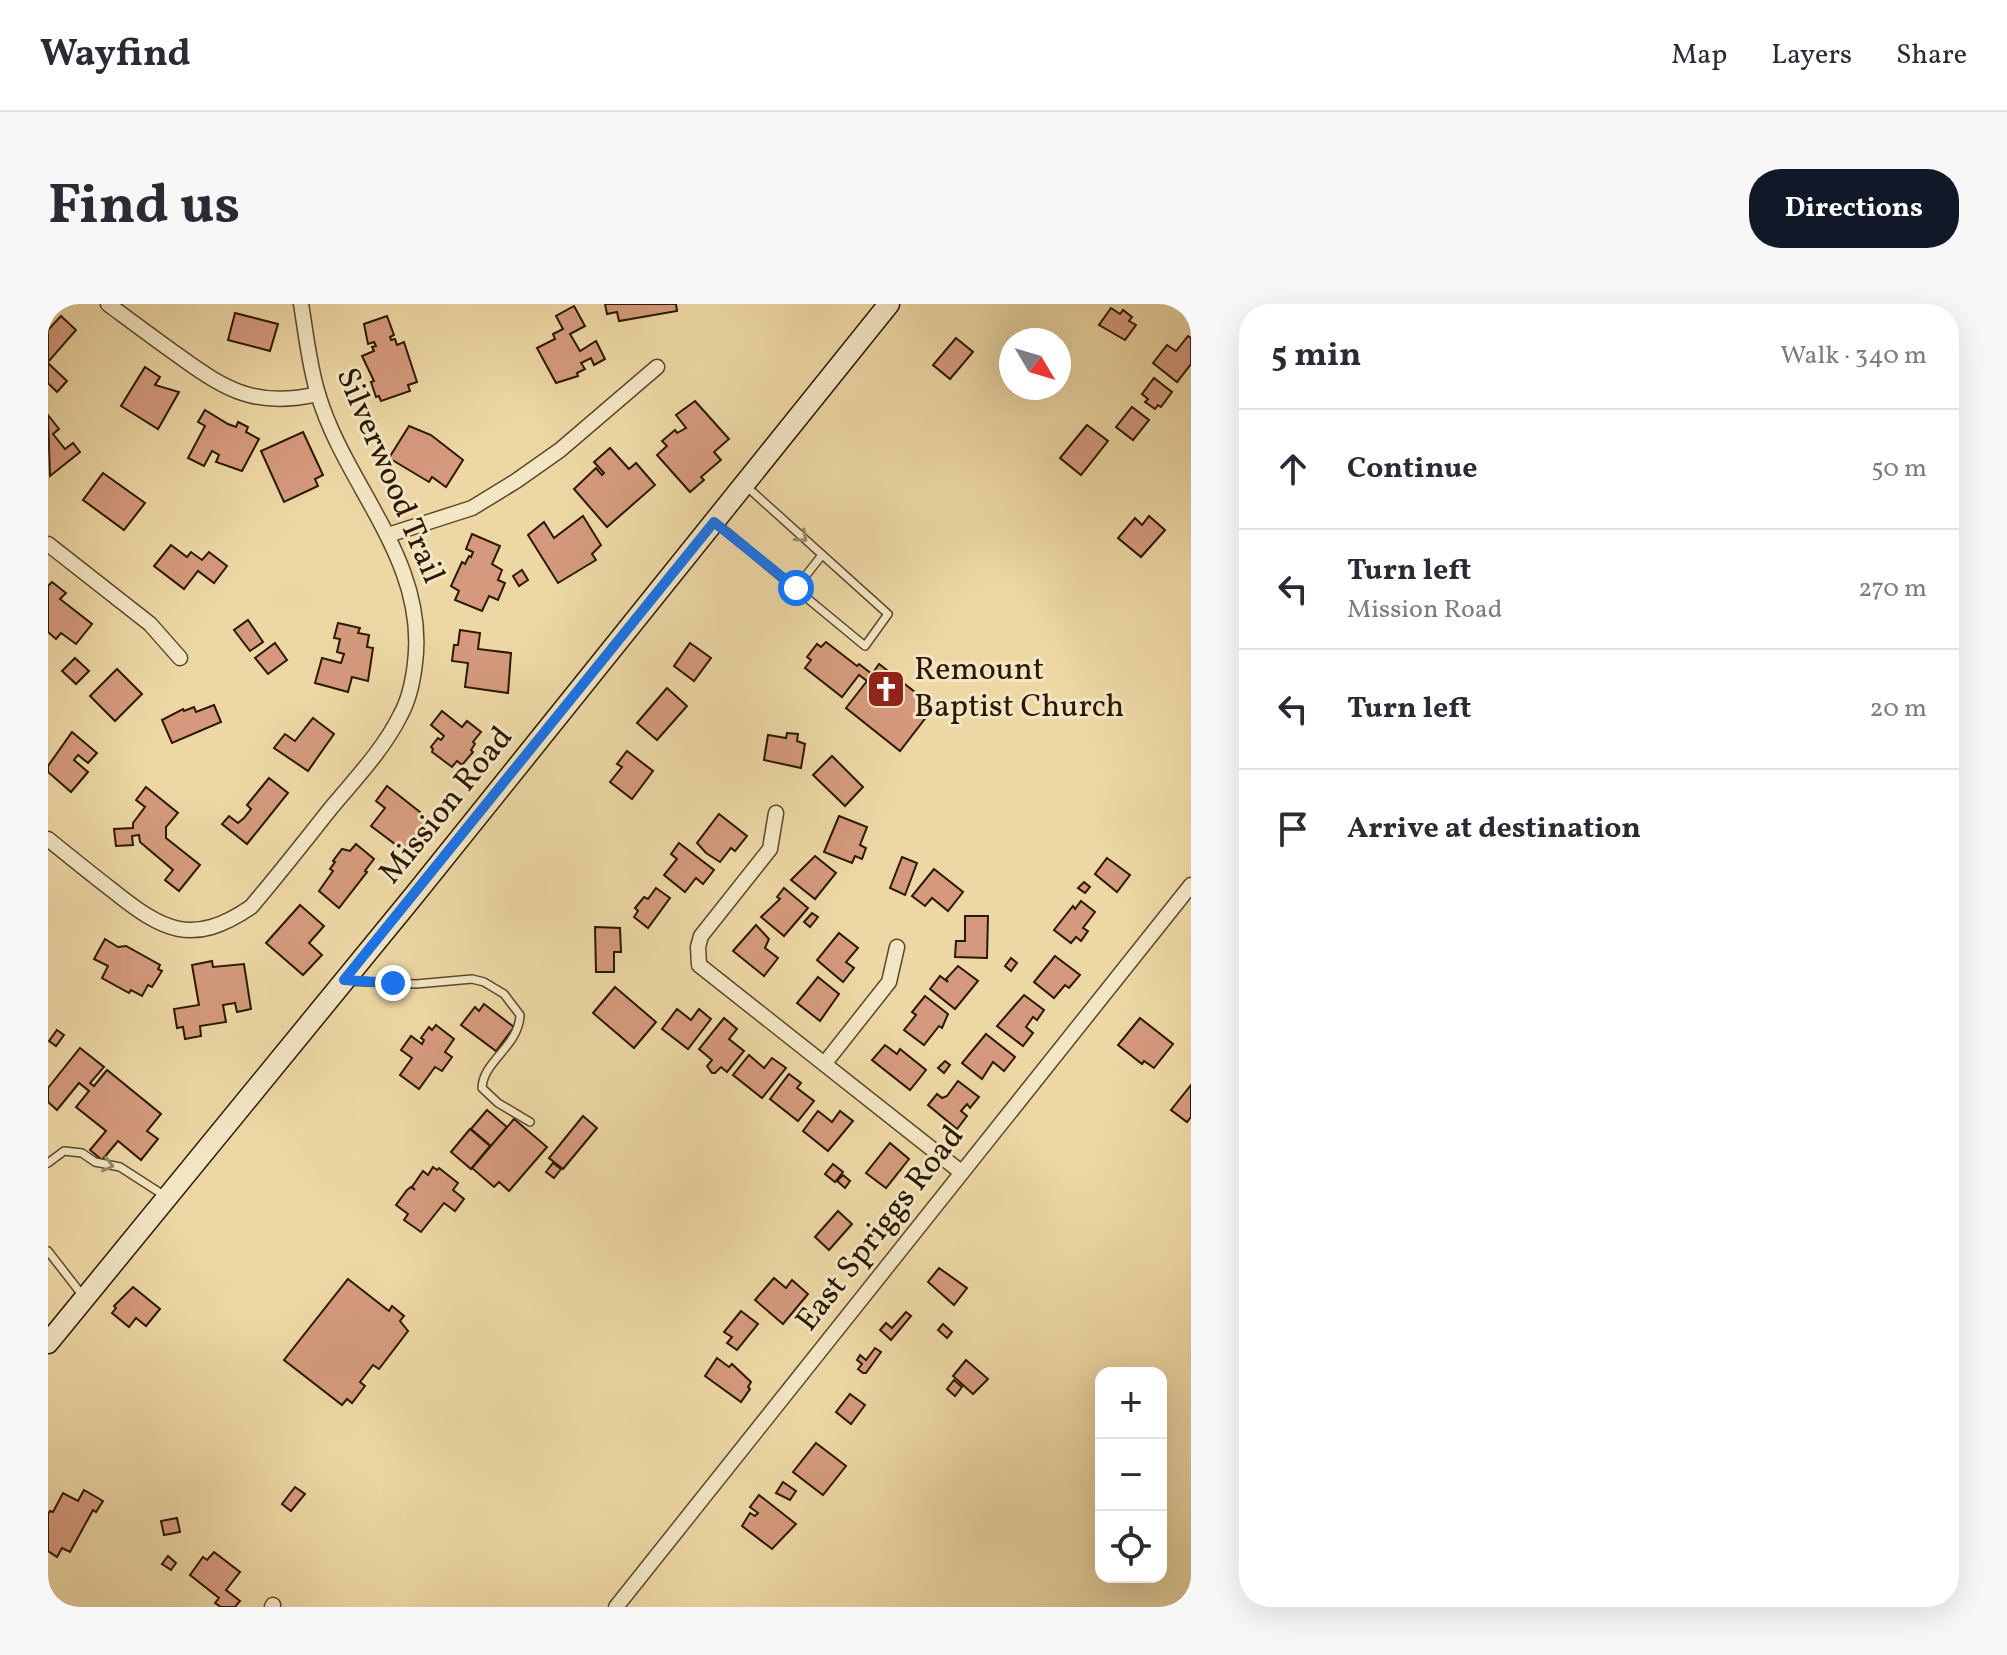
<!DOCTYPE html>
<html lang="en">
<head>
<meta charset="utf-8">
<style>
  :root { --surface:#fff; --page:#f7f7f7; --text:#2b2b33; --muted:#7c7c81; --line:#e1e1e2; --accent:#111827 }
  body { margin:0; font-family:Vollkorn,serif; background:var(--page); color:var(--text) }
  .controls { position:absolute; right:24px; bottom:24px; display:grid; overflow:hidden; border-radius:16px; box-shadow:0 8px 32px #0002 }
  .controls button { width:72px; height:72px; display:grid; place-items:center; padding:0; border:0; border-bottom:2px solid var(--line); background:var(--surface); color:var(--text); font:40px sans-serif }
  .compass { position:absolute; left:951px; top:24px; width:72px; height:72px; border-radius:50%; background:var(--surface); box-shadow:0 8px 32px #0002; rotate:128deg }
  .stop { position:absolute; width:24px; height:24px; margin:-18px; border:6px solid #1a73e8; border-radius:50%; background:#fff }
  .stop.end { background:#1a73e8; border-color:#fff; box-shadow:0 2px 8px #0008 }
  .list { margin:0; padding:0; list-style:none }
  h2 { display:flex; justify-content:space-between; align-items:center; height:104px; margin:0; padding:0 32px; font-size:34px }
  h2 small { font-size:26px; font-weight:400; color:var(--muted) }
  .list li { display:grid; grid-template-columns:52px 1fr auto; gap:24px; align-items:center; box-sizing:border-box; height:120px; padding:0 32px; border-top:2px solid var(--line) }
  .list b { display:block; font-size:30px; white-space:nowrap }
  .list p { margin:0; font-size:26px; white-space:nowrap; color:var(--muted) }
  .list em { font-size:26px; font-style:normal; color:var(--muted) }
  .icon { flex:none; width:44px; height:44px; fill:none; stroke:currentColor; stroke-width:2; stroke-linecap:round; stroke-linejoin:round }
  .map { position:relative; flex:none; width:1143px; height:1303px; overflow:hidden; border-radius:32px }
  header { display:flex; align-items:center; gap:48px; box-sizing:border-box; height:112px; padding:0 40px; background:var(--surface); border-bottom:2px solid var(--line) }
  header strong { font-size:38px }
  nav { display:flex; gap:44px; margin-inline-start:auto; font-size:28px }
  .intro { display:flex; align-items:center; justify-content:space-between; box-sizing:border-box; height:192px; padding:0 48px }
  h1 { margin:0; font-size:56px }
  .button { padding:20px 36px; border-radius:32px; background:var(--accent); color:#fff; font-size:28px; font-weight:700 }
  main { display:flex; gap:48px; padding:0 48px }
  aside { flex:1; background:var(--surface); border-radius:32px; box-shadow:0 8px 32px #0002 }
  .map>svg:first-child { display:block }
  .building { fill:#d59a7d; stroke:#2b1800; stroke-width:2 }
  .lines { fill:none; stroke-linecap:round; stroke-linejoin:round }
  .lane-casing { stroke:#5c4829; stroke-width:10 }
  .street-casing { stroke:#5c4829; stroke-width:17 }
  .secondary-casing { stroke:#2b1800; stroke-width:23 }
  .lane { stroke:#f3e6c4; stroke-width:7 }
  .street { stroke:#f3e6c4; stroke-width:14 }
  .secondary { stroke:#f3e6c4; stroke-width:20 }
  .oneway { stroke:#99896c }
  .route { stroke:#1a73e8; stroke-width:10 }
  .labels { text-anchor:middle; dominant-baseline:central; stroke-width:6; stroke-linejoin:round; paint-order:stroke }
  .street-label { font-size:32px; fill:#2b1800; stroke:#f3e6c4 }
  .poi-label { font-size:32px; fill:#2b1800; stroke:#f3e6c4; text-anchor:start }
</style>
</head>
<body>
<header>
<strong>Wayfind</strong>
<nav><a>Map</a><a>Layers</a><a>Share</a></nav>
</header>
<div class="intro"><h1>Find us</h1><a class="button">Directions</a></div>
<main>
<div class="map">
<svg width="1143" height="1303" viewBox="0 0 1143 1303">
  <rect width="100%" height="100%" fill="#edd8a5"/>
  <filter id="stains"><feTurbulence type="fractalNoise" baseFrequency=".0025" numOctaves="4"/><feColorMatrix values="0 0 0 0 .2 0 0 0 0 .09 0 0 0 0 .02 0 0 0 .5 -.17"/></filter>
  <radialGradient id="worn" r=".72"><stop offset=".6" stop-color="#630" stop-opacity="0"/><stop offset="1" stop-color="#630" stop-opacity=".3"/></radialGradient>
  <g class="building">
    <polygon points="557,0 628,0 629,7 571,17 569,8 559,10"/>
    <polygon points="526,2 537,22 522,30 532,47 548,37 557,55 546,61 543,54 533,59 537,65 529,69 530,72 508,79 489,44 507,35 505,30 515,25 508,12"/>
    <polygon points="1063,4 1072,10 1075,6 1084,13 1081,17 1088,21 1077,36 1051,21"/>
    <polygon points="187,9 230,20 222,47 180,36"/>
    <polygon points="13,12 28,26 0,58 0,26"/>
    <polygon points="339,12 346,31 342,33 343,36 347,35 349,41 356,38 369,78 360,81 362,87 333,97 331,92 328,93 323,78 326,77 314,52 326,47 324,43 328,42 326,38 320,40 316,20"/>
    <polygon points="1140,32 1143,34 1143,60 1129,78 1105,59 1119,41 1128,47"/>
    <polygon points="908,34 925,48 902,75 885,61"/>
    <polygon points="0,59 19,77 9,88 0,79"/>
    <polygon points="97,63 112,73 107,81 131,88 110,125 73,102"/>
    <polygon points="1106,74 1124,88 1113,103 1110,101 1107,105 1097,98 1100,95 1094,90"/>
    <polygon points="647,97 681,135 666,148 673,156 653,173 656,176 642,188 609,151 619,142 614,137 627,126 629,129 638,124 628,111"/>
    <polygon points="1084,103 1101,116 1085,136 1068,123"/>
    <polygon points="157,106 180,120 188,123 190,118 200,123 198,128 211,135 194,167 168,158 171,151 164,147 156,162 140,154 157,122 150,118"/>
    <polygon points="0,111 11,125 5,130 17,145 25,139 32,148 2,172"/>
    <polygon points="1039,121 1060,137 1033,171 1012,154"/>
    <polygon points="361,122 383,131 415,156 398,183 384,173 381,178 341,154"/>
    <polygon points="255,128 275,171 267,175 270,182 236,198 213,147"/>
    <polygon points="562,144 581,165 588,159 607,181 559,223 526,185 548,164 554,171 556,169 546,158"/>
    <polygon points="55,169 97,199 76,226 35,196"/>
    <polygon points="535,212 553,241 544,250 548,256 510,279 480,231 496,218 506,234"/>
    <polygon points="1101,212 1117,226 1093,253 1070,234 1087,214 1094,221"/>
    <polygon points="424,230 452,242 444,260 454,266 450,276 457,279 450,296 441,292 434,307 407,296 411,287 403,282 414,258 417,260 421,252 423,253 425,248 418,245"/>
    <polygon points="123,241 139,253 143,248 154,256 161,248 179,262 166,279 150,267 136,285 106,262"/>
    <polygon points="474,266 480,276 471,282 465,272"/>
    <polygon points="4,278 18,289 12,295 44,320 28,340 13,329 8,335 0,328 0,282"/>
    <polygon points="200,316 215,338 202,347 186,326"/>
    <polygon points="290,319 312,324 310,329 321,331 319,343 325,344 320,377 304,373 300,388 267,379 274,354 293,359 296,350 289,348 292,335 286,334"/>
    <polygon points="412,326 432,329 430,345 463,349 460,389 417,383 420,359 404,357 406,341 410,341"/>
    <polygon points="778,338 809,362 811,360 824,370 831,360 886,403 852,447 798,404 819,377 811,371 794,393 757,364 763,356 759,353 769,340 773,343"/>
    <polygon points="227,339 239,356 220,370 207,354"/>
    <polygon points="642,339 663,354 646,377 626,362"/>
    <polygon points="27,354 41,367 28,380 14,367"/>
    <polygon points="69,365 94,390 67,417 42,392"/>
    <polygon points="619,384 639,402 609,436 589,419"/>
    <polygon points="166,401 173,418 124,439 114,416 135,405 136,407 146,403 148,408"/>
    <polygon points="394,407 414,423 419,417 433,428 425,438 427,440 423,446 425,448 414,461 409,457 404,463 384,448 385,445 383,443 390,434 393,436 396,432 383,421"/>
    <polygon points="265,414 286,430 260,467 226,444 237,430 247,437"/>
    <polygon points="24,428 49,449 40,459 30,451 26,456 40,468 23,488 0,468 0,462"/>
    <polygon points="739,429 750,430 749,437 757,440 753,464 716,456 720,431 738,434"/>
    <polygon points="579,447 605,467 584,495 562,478 574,463 569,460"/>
    <polygon points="784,452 815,483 797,502 765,471"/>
    <polygon points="221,474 240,489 199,540 174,520 181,512 190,519 196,514 203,505 199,501"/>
    <polygon points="339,482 382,516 374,526 372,524 355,546 323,522 337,504 328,497"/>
    <polygon points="98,483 130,509 118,523 118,534 152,561 131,587 117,576 125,566 92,538 91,531 84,532 85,541 68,542 66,525 85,524 85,519 97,503 88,496"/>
    <polygon points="671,510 699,532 687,547 683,544 672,558 658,549 649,539"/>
    <polygon points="791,512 819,523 812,541 818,544 814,555 807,552 804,559 776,548"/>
    <polygon points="631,539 666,566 655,580 648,574 637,588 616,571 629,555 623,550"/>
    <polygon points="308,540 326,555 317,567 319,568 291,604 271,587 285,567 282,565 287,558 285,557 294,545 302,547"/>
    <polygon points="767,552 788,569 767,595 743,576"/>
    <polygon points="854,553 869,559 857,591 842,584"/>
    <polygon points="1059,554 1082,571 1069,588 1047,570"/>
    <polygon points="886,565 915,588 900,607 884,594 877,602 864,592"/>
    <polygon points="1036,578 1042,583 1037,589 1030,584"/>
    <polygon points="608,584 622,594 600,624 586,613 590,607 587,604 596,593 600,595"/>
    <polygon points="736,584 760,604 736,632 713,613 732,595 729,593"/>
    <polygon points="1033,597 1047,608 1035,624 1040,627 1033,637 1028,633 1023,639 1006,626 1025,602 1027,605"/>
    <polygon points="252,601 276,622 261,639 274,651 255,671 218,639"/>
    <polygon points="764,609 770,613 762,623 756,618"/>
    <polygon points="917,612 940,612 939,654 907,653 908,637 917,637"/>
    <polygon points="708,621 721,635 717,644 730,654 716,672 685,647"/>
    <polygon points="547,623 572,624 573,648 566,648 566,668 548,668"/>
    <polygon points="791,629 810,644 798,658 806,664 795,678 769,656"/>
    <polygon points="57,635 70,643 78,642 112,661 110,665 114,667 104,683 100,681 94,692 83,686 81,689 54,674 60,662 46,655"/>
    <polygon points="1007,652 1032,671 1021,684 1017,681 1006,694 986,678"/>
    <polygon points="963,654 969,659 963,667 957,662"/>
    <polygon points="164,657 165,663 196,660 203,705 189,708 187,699 175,701 178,718 152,722 153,732 137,735 135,723 129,724 126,705 151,701 144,661"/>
    <polygon points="910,662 930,677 907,705 882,685 892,672 900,678 898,675"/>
    <polygon points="770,673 791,690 772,717 749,699"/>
    <polygon points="567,683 608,718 586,744 545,709"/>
    <polygon points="976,691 996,706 989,716 985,713 978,723 985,729 975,742 949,722"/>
    <polygon points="877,692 900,710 894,724 891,722 876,741 856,726 868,711 864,708"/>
    <polygon points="436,700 466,723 448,747 413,721 427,703 431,707"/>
    <polygon points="629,705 643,716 651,705 663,715 640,745 614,725"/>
    <polygon points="676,714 689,725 681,735 696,747 679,768 673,763 667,769 664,769 659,762 664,756 651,745"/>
    <polygon points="1092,714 1125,740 1106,764 1096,757 1094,760 1070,741"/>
    <polygon points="388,721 406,735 397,748 404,753 394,767 387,763 371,785 352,771 364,754 353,746 363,732 374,740 376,736 373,734 381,723 384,726"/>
    <polygon points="9,726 16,731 8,742 1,737"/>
    <polygon points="938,730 967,753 956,767 945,758 934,775 914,759"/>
    <polygon points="837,741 849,750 852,745 878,766 862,786 824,756"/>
    <polygon points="32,744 56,763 42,779 46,782 59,766 113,810 99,827 110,835 93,856 70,837 54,856 42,846 58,827 28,803 41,787 31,779 9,806 0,798 0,784"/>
    <polygon points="701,751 716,764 724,754 738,764 714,794 685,771"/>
    <polygon points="897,757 902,761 896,769 890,764"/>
    <polygon points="741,770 753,779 749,784 766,797 750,817 722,795"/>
    <polygon points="910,777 931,793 922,804 919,800 913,807 919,812 909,825 880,801 889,790 894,794 899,792"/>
    <polygon points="1143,781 1143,813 1139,818 1123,806"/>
    <polygon points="439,806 459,823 443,842 423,825"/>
    <polygon points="770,807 784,818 792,807 805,817 780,847 755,827"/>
    <polygon points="535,812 549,824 515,865 501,854"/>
    <polygon points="466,815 499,843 461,887 451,878 446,883 424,864"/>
    <polygon points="422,825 442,842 423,865 403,848"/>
    <polygon points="842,839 861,855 838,884 818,869"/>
    <polygon points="505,859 513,865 506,874 498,868"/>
    <polygon points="785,860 795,868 787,878 777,870"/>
    <polygon points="385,863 389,866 391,864 410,879 405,886 416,895 407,907 396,899 373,928 356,916 360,910 348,901 359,886 363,883 367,886 364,883 375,867 380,871"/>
    <polygon points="795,871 802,877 797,884 789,877"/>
    <polygon points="790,907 804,920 781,946 767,933"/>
    <polygon points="891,964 919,984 906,1001 880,978"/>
    <polygon points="726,974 738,984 744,976 760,990 735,1020 707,996"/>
    <polygon points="300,975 341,1007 344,1002 356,1012 352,1017 360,1027 331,1065 325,1061 312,1078 317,1082 304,1099 299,1095 294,1101 236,1056"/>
    <polygon points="85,983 112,1005 98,1022 88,1014 81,1023 64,1009 68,1004 66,1002"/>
    <polygon points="693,1007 710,1020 689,1046 679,1039 684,1033 676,1028"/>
    <polygon points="858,1008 863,1012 843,1036 832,1026 838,1019 844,1024"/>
    <polygon points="895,1020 904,1028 899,1034 890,1026"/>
    <polygon points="827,1044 833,1048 818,1069 815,1069 810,1065 814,1060 809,1056 812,1051 818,1056"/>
    <polygon points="669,1054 681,1063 684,1060 703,1078 700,1083 702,1085 693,1098 657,1072"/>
    <polygon points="918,1056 940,1075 925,1090 905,1072"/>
    <polygon points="906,1076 914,1083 907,1092 899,1085"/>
    <polygon points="802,1090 817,1101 803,1120 788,1108"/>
    <polygon points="768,1139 798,1162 775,1191 745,1168"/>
    <polygon points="735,1178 748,1187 742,1196 728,1189"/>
    <polygon points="247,1183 257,1190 243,1207 234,1200"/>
    <polygon points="36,1186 55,1197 48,1208 45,1206 22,1248 14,1244 9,1253 0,1247 0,1210 2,1207 5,1208 15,1189 30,1197"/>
    <polygon points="711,1191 748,1220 724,1245 694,1222 702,1209 707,1212 710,1209 702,1203"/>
    <polygon points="129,1214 132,1228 116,1231 113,1217"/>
    <polygon points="166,1248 192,1268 178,1286 192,1297 187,1303 173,1303 167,1299 171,1294 142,1271 155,1253 159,1256"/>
    <polygon points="120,1252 128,1259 123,1266 114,1260"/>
  </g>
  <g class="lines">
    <defs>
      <g id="lane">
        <polyline points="668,219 817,342 840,310 698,182"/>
        <polyline points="748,284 774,251"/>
        <path d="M299,677L368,680L424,675L436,678L456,690L472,711C471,742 435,757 434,784L450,799L482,818"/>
        <polyline points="0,859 16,847 34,849 47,858 72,863 117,892"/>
        <polyline points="0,947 35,992"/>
      </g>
      <g id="street">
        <path d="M60,0C83,17 107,35 131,52C179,87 209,104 270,90"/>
        <polyline points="340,231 424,204 468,177 512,146 609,63"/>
        <polyline points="0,240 102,320 132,354"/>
        <polyline points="728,509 722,545 653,632 650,643 651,661 913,868"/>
        <path d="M0,535C21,552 42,569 64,586C115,627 144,643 203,603C231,570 257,537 283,504C308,474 335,446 352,412C361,396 365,377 367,359C380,256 297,182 270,90C261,61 258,29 253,0"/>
        <polyline points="777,759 841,678 849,643"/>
        <polyline points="224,1303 225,1301"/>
        <polyline points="568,1303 1143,581"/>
      </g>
      <polyline id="secondary" points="0,1039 368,589 841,0"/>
    </defs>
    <use href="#lane" class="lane-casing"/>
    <use href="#street" class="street-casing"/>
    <use href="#secondary" class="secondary-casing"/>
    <use href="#lane" class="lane"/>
    <use href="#street" class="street"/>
    <use href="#secondary" class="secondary"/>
  </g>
  <defs><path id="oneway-chevron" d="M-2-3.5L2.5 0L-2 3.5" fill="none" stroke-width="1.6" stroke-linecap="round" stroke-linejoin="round" transform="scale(2)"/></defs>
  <g class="oneway">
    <use href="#oneway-chevron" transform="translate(754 233) rotate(42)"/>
    <use href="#oneway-chevron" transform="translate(60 861) rotate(13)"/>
  </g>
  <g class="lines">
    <polyline class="route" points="345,679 296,676 666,218 748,284"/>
  </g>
  <defs>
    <symbol id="church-square" viewBox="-11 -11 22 22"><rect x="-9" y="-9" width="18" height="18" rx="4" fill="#8f2418" stroke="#f3e6c4"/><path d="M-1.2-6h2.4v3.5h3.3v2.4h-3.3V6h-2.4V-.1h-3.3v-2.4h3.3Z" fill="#fff"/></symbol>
  </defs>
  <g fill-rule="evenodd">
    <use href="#church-square" x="816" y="363" width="44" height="44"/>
  </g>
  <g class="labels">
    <g class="street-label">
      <text transform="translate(341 172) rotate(67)">Silverwood Trail</text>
      <text transform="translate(399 502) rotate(-51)">Mission Road</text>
      <text transform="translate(833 925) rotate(-52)">East Spriggs Road</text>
    </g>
    <g class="poi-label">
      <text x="866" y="367">Remount<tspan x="866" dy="37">Baptist Church</tspan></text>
    </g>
  </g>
  <rect width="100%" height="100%" filter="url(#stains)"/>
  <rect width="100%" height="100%" fill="url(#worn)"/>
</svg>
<div class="controls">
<button>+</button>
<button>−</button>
<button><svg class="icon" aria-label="locate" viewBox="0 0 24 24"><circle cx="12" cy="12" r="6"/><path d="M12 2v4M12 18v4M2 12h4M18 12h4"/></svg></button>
</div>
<svg class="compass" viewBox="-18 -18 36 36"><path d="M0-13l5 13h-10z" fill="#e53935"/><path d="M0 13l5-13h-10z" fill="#7c7c81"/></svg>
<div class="stop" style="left:748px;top:284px"></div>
<div class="stop end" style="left:345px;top:679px"></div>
</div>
<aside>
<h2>5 min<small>Walk · 340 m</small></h2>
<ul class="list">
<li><svg class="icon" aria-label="ahead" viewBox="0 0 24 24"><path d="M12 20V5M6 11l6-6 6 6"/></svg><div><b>Continue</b></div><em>50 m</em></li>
<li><svg class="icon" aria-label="left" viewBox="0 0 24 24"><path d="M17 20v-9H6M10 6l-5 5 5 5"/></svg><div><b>Turn left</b><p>Mission Road</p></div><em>270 m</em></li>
<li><svg class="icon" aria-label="left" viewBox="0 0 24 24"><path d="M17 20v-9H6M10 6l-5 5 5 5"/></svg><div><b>Turn left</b></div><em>20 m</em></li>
<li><svg class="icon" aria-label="arrive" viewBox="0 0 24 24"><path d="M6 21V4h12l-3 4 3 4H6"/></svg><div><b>Arrive at destination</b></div></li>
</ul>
</aside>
</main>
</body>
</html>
